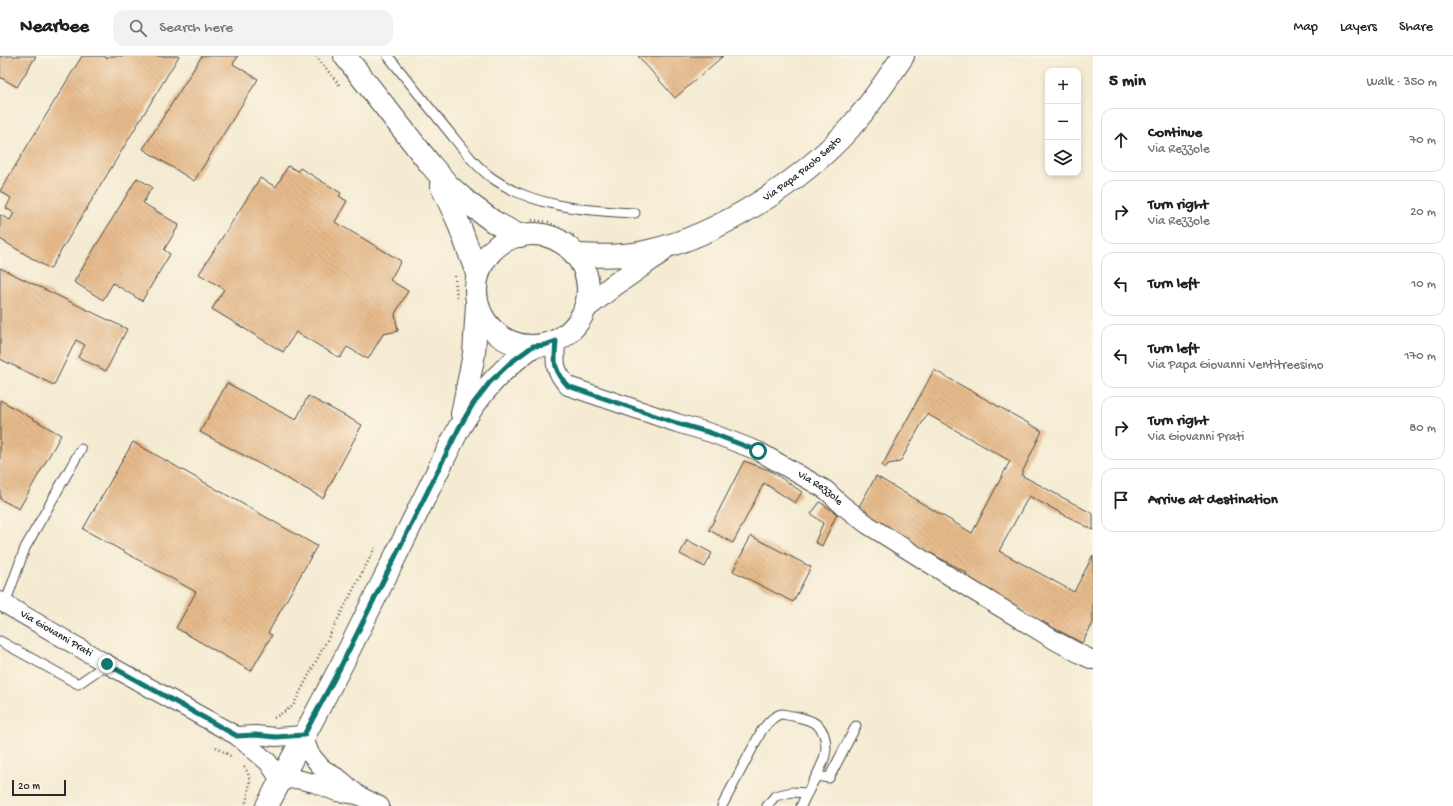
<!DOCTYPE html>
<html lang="en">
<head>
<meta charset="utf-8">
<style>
  :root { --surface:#fff; --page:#f2f2f2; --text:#202124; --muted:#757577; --line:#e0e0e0 }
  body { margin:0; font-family:"Gochi Hand",sans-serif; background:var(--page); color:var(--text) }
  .controls { position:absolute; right:12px; top:12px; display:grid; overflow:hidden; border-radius:8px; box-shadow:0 2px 6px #0003 }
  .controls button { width:36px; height:36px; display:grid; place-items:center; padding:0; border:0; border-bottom:1px solid var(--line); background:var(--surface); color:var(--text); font:20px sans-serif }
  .scale { position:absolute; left:12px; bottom:10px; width:54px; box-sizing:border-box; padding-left:4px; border:2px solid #2b2b2b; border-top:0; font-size:11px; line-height:14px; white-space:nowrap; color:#2b2b2b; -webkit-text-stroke:3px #fcf5e5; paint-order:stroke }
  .stop { position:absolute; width:12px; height:12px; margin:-9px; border:3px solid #0f766e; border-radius:50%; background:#fff }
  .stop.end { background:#0f766e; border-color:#fff; box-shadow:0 1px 4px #0008 }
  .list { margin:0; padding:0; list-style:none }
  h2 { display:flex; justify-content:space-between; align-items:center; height:52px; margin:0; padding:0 16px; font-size:17px }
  h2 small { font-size:13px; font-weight:400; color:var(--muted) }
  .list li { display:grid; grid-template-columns:26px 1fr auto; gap:12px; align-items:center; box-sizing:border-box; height:64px; margin:0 8px 8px; padding:0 8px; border:1px solid var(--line); border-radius:12px }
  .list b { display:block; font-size:15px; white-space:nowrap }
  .list p { margin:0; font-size:13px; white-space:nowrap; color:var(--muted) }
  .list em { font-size:13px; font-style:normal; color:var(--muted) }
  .icon { flex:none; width:22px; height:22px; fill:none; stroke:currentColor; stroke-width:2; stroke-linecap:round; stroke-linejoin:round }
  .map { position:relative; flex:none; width:1093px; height:750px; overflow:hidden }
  header { display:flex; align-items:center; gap:24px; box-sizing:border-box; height:56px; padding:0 20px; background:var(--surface); border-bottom:1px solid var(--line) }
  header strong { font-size:19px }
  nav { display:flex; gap:22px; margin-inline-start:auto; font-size:14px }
  .search { width:280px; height:36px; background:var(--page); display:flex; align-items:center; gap:10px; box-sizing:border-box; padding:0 14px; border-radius:12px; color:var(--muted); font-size:15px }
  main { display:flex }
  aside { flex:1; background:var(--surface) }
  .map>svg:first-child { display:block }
  .building { fill:url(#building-back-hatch) }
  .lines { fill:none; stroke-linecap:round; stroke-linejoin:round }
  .service-casing { stroke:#494844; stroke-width:11 }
  .minor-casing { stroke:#494844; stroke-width:20 }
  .tertiary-casing { stroke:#494844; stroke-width:24 }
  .path { stroke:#494844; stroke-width:2.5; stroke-dasharray:1 3; stroke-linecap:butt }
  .service { stroke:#fff; stroke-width:9 }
  .minor { stroke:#fff; stroke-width:18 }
  .tertiary { stroke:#fff; stroke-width:22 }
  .route { stroke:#0f766e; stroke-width:5 }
  .labels { text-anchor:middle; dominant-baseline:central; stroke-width:3.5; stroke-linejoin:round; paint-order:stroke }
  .street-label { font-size:11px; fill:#2b2b2b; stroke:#fcf5e5 }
</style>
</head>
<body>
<header>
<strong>Nearbee</strong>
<div class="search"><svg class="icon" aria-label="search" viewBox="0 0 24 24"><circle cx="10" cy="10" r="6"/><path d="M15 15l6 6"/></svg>Search here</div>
<nav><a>Map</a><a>Layers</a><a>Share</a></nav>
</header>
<main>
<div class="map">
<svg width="1093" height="750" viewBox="0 0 1093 750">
  <defs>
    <pattern id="building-back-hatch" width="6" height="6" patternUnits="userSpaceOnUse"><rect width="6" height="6" fill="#e6ba8b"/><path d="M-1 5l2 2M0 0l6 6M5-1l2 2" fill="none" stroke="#c5a078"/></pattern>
  </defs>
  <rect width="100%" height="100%" fill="#fcf5e5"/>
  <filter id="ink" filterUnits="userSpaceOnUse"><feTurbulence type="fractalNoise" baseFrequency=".025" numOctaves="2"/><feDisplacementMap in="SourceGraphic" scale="8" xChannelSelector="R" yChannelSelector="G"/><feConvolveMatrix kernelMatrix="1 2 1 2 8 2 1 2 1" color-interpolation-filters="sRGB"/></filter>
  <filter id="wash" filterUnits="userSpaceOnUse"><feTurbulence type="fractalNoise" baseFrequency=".012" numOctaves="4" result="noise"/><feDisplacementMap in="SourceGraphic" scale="16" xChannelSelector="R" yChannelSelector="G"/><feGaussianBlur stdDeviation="0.9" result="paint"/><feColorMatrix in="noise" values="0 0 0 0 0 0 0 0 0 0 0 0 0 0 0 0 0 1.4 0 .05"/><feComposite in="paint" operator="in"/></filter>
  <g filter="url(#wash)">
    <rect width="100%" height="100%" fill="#f4ebd2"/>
    <g id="blocks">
      <g class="building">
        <polygon points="0,0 36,0 17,31 0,21"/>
        <polygon points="82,0 104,0 107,2 109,0 179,0 50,213 0,183 0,159 10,164 14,157 6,152 11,142 0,135"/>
        <polygon points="202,0 238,0 233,8 258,23 194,125 143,93"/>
        <polygon points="638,0 723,0 675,42"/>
        <polygon points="288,110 298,115 300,112 341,137 339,140 347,145 335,166 401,205 390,224 408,235 395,258 398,275 383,278 368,303 347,291 340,302 296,276 283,296 212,253 224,233 199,218 260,122 276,131"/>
        <polygon points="137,122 152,131 143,147 179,169 164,194 170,198 142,245 113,227 103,244 74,226"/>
        <polygon points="0,212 127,273 106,315 78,301 85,289 76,284 54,329 0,303"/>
        <polygon points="934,314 1042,375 1021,419 1093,458 1093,474 1029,440 999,495 1074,536 1093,499 1093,567 1082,587 963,523 967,517 856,456 876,420 972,477 1010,405 927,358 900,406 888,408 886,412 882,410"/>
        <polygon points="227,327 296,364 308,340 362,369 323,442 200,376"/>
        <polygon points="0,344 61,379 19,453 0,443"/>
        <polygon points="133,386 317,490 268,577 272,579 251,615 176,572 196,536 83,473"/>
        <polygon points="744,405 769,414 802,436 795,447 764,427 733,487 709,474"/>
        <polygon points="820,446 837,458 822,490 815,486 823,467 811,458"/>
        <polygon points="751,480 811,511 793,546 733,515"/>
        <polygon points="687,484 712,497 705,511 680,498"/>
      </g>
    </g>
  </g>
  <g filter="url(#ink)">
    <use href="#blocks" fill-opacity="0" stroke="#494844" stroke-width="1"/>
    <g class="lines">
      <defs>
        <g id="service">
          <path d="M388,0C407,24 426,47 445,71C460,89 473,108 492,122C533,151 587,155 635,157"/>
          <polyline points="5,548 25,492 81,393"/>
          <polyline points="0,585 78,628 107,608"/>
          <polyline points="817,720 829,722 856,670"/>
          <path d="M722,750L762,674C767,668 773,660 781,658C784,658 790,660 793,660C814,664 826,669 826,693C825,708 814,723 808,736C805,740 804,745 801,750"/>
          <polyline points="767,750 775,740 792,736 807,737"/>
        </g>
        <g id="minor">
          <path id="s1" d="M556,285C555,307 553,313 568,330L677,367L711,377L758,395L826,434L842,449L868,469L970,533L1056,585L1084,600L1093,604"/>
          <path id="s2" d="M0,545L107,608L237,680L268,706L280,724L297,723L314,727L337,736L358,739"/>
          <polyline points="237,680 255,679 276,681 303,679 310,698 322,712 341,724 358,739 380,750"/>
        </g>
        <g id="tertiary">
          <polyline points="345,0 430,108 449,130 471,149 494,166 520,180"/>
          <polyline points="441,129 457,163 478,220"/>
          <circle cx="532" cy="234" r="56"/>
          <path id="s3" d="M576,199C600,200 625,201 649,195C719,179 801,126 849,73C869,51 886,25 903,0"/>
          <polyline points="585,252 613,230 661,196"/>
          <polyline points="462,358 474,298 477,248"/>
          <path d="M267,750L341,610L459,372C481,336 498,316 533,290"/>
        </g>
      </defs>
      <use href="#service" class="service-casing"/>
      <use href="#minor" class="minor-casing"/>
      <use href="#tertiary" class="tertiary-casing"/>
      <g class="path">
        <polyline points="316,0 341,31"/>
        <polyline points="532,164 548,166 574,180"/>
        <polyline points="455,220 457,243"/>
        <polyline points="274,662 293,650 299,638 375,492"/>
        <polyline points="216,691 232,701"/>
        <path d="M244,711C254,722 248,737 245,750"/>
      </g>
      <use href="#service" class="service"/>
      <use href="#minor" class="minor"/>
      <use href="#tertiary" class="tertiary"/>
    </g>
  </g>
  <g class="lines" filter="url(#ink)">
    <path class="route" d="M107,608L237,680L255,679L276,681L304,679L341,610L459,372L473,348L490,326L510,307L533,290L545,289L556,285C554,307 553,313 568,330L676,367L711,377L758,395"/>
  </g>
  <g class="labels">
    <g class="street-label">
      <text stroke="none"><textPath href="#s3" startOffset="249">Via Papa Paolo Sesto</textPath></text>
      <text stroke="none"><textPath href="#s1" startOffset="322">Via Rezzole</textPath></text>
      <text stroke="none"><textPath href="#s2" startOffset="65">Via Giovanni Prati</textPath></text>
    </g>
  </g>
</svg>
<div class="controls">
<button>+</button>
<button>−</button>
<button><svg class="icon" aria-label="layers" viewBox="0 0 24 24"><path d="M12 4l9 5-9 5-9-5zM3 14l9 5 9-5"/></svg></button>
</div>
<div class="scale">20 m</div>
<div class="stop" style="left:758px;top:395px"></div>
<div class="stop end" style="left:107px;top:608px"></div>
</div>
<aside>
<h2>5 min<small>Walk · 350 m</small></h2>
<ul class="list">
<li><svg class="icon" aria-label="ahead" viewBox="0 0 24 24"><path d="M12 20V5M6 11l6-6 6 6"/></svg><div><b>Continue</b><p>Via Rezzole</p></div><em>70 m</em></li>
<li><svg class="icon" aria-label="right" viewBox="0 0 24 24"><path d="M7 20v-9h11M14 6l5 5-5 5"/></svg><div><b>Turn right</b><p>Via Rezzole</p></div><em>20 m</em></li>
<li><svg class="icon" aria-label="left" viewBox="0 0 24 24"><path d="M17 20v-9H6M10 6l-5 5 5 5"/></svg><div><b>Turn left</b></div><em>10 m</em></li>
<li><svg class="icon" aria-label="left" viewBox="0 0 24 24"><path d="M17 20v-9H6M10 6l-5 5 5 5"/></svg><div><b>Turn left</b><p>Via Papa Giovanni Ventitreesimo</p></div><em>170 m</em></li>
<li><svg class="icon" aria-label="right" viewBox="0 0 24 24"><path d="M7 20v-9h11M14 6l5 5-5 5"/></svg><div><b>Turn right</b><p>Via Giovanni Prati</p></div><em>80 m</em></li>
<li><svg class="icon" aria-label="arrive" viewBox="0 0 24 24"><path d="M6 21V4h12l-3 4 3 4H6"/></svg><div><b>Arrive at destination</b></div></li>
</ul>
</aside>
</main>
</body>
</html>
